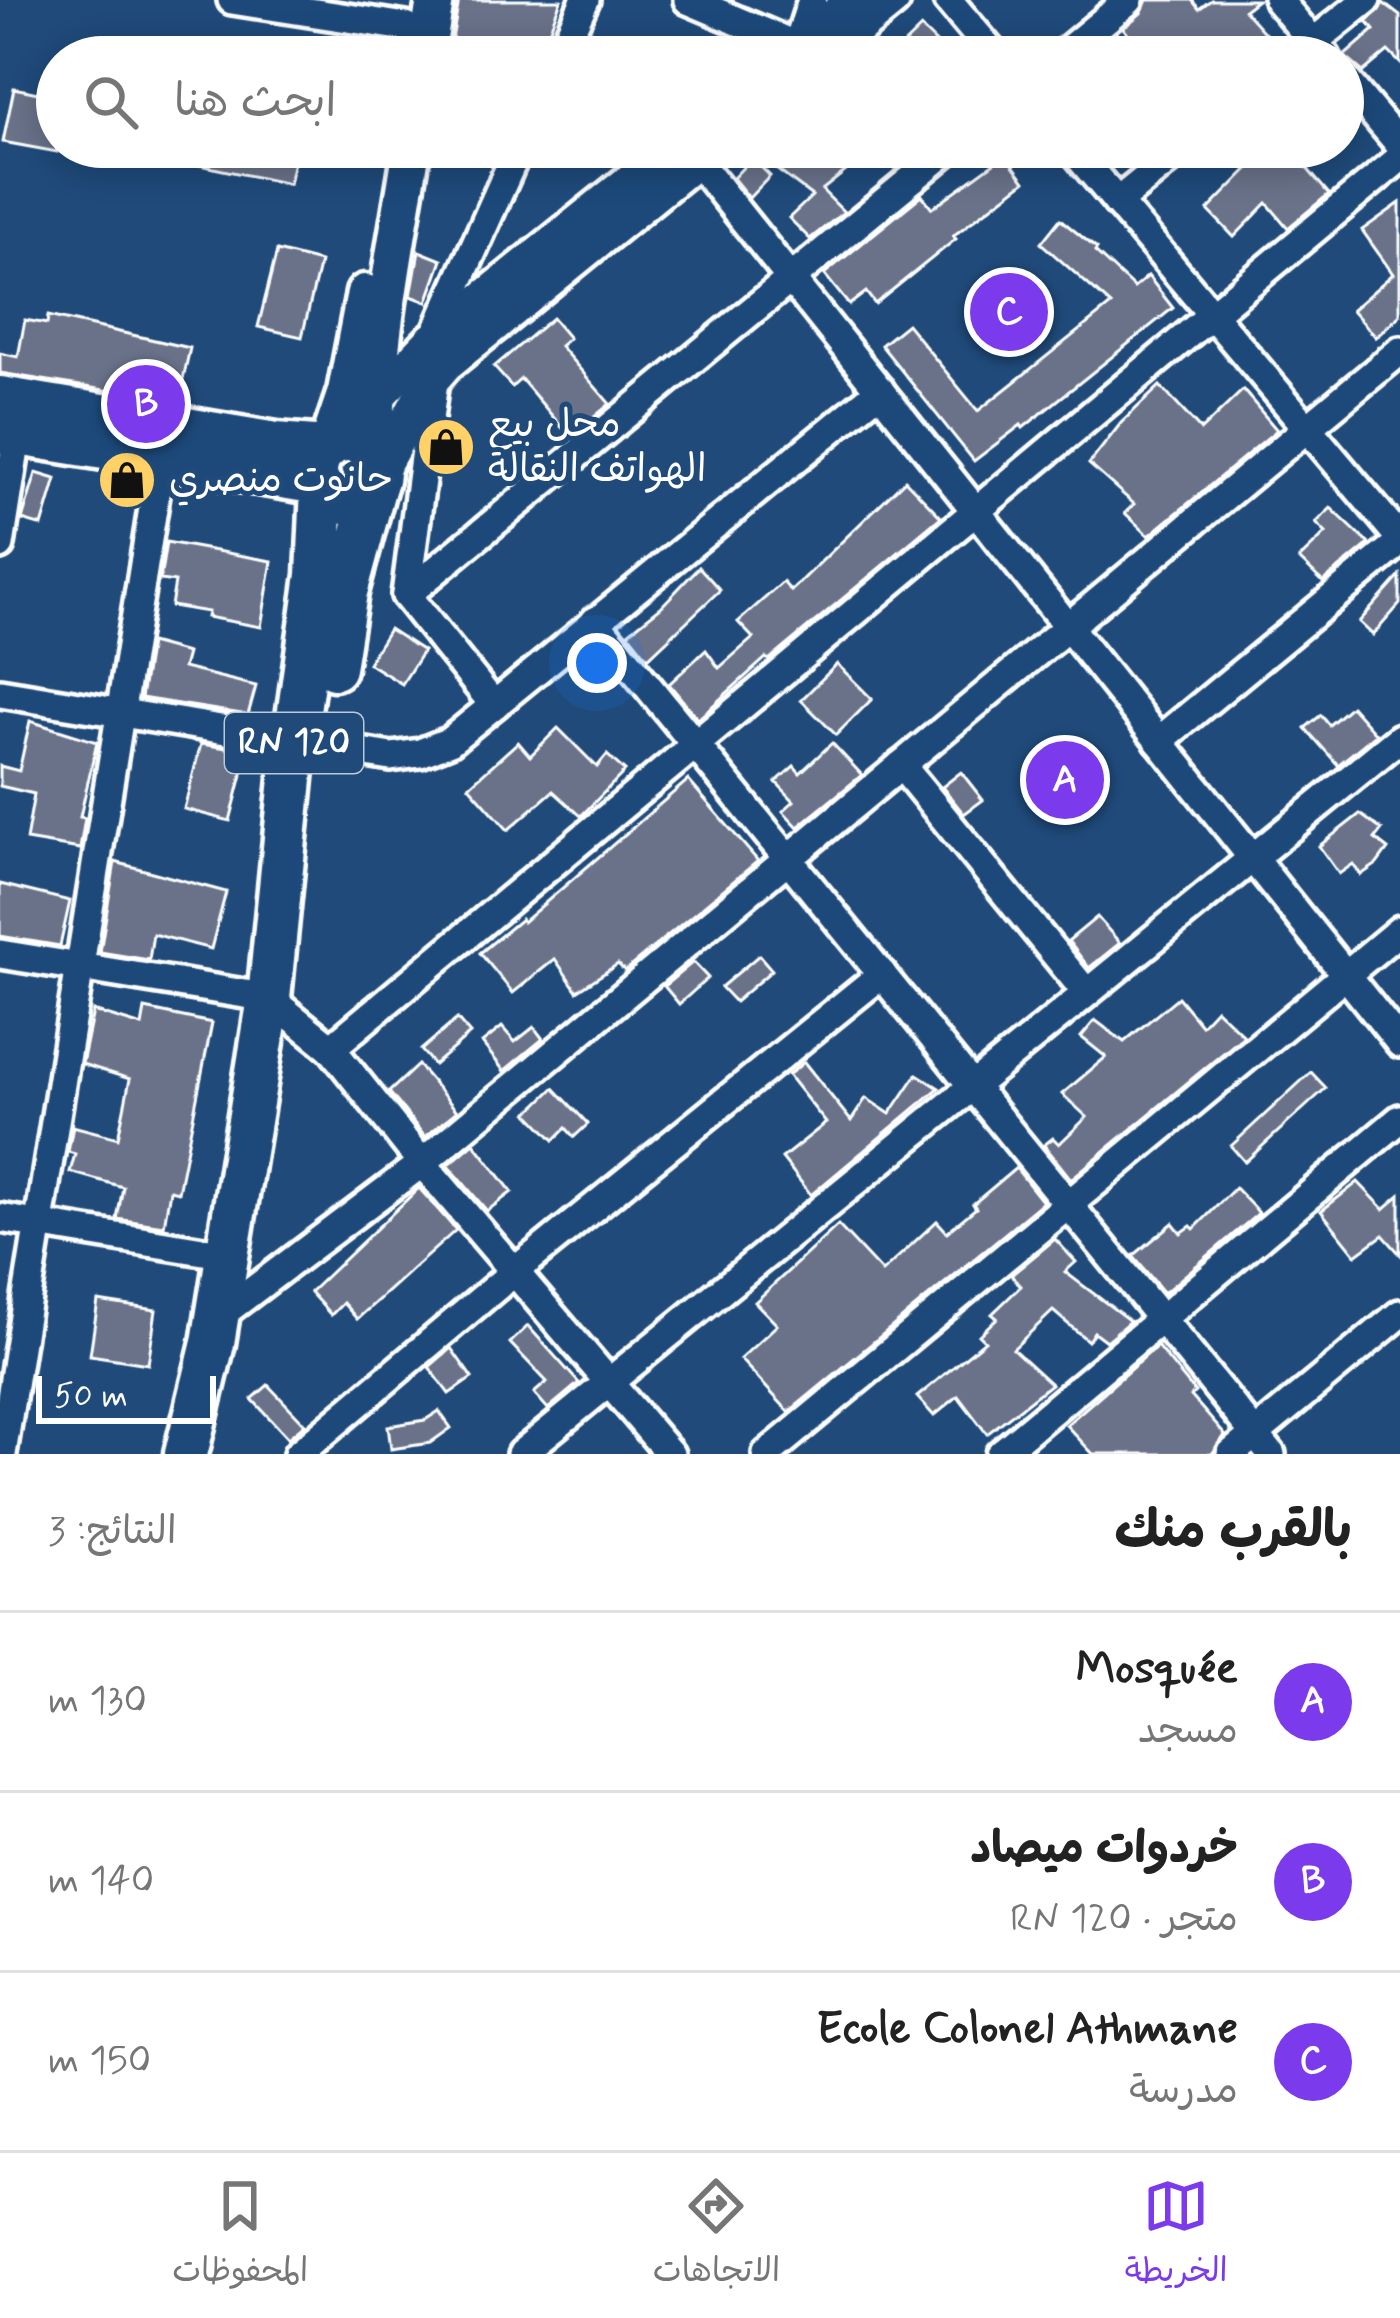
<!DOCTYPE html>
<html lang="ar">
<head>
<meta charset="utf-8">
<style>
  :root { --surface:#fff; --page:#f2f2f2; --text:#222; --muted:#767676; --line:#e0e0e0; --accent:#7c3aed }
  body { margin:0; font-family:Mynerve,"Playpen Sans Arabic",sans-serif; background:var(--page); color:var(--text); direction:rtl }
  .scale { position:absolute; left:36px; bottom:30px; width:180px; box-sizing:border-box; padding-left:12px; border:6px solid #fff; border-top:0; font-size:33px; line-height:42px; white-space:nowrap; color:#fff; -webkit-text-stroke:9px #1f4a7a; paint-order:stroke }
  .you { position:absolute; left:597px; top:663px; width:42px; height:42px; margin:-30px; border:9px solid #fff; border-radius:50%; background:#1a73e8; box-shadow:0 0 0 18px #1a73e833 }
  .badge { display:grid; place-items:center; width:78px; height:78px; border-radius:50%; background:var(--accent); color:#fff; font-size:39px; font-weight:700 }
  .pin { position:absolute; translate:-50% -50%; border:6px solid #fff; box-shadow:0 3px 12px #0006 }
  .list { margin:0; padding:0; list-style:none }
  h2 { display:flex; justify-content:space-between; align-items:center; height:156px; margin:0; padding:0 48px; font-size:51px }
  h2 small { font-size:39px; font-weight:400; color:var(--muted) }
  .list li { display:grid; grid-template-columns:78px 1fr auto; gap:36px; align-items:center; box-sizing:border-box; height:180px; padding:0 48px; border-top:3px solid var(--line) }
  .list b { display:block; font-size:45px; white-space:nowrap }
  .list p { margin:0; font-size:39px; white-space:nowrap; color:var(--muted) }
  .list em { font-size:39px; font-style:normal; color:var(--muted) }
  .icon { flex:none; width:66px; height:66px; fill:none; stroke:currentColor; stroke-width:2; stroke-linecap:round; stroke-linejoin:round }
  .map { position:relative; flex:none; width:1400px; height:1454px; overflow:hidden; direction:ltr }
  .search { position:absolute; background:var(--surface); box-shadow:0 6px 30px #0003; left:36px; right:36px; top:36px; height:132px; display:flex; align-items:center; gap:30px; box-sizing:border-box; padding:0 42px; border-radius:66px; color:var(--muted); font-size:45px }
  .sheet { height:696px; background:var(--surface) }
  nav { display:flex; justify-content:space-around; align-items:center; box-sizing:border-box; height:168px; border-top:3px solid var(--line); background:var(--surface); font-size:33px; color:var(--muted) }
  nav a { display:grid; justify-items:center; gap:6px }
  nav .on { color:var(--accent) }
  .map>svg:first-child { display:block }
  .building { fill:#697289; stroke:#fff; stroke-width:3 }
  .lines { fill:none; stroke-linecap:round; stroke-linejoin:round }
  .minor-casing { stroke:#fff; stroke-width:36 }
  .tertiary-casing { stroke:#fff; stroke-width:42 }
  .secondary-casing { stroke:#fff; stroke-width:45 }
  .primary-casing { stroke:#fff; stroke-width:51 }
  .minor { stroke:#1f4a7a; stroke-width:27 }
  .tertiary { stroke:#1f4a7a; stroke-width:33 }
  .secondary { stroke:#1f4a7a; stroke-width:36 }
  .primary { stroke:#1f4a7a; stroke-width:42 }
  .labels { text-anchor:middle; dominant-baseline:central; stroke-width:10; stroke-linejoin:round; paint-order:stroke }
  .shield { fill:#1f4a7a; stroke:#bcc9d7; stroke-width:3 }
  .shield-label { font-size:36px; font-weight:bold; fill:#fff }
  .poi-label { font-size:39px; fill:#fff; stroke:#1f4a7a; text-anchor:start }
</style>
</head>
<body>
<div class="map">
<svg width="1400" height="1454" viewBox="0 0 1400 1454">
  <rect width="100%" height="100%" fill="#1f4a7a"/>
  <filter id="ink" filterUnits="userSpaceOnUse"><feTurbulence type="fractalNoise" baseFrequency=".00833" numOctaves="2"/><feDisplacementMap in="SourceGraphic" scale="24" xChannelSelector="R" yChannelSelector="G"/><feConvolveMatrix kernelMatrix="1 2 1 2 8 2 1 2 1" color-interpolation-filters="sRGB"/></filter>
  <g filter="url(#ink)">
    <g class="building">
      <polygon points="459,0 561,0 539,57 449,57"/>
      <polygon points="1147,0 1192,0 1199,9 1211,0 1257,0 1244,10 1279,49 1277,57 1147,57 1123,28 1141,13"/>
      <polygon points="1383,3 1400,16 1400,63 1388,51 1363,72 1344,56 1374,30 1367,22"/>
      <polygon points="921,28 951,57 891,57"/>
      <polygon points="14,88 57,97 57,152 3,142"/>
      <polygon points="158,147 297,147 289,184 157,156"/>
      <polygon points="780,147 836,147 851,167 822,190 844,212 810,239 789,218 812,196 768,163"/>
      <polygon points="1242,147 1268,147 1276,155 1284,147 1312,147 1299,159 1329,194 1288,228 1267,203 1234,237 1208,210 1256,161"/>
      <polygon points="1005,155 1025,181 953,236 956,239 875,304 866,292 849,305 824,274 922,195 932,208"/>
      <polygon points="752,158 770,176 749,198 733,178"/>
      <polygon points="1400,203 1400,315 1376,337 1352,310 1393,274 1362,230"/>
      <polygon points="1060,219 1097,249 1095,252 1134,288 1148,276 1173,308 1023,428 1021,425 974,461 881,345 907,324 978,411 1111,305 1041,243"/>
      <polygon points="277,251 320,262 302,337 258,327"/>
      <polygon points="419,251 442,260 427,302 411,296"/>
      <polygon points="48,316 190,348 178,402 0,373 0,353 18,357 25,320 47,324"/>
      <polygon points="552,318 569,338 560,346 610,404 570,437 521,379 512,387 494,367"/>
      <polygon points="1160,386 1201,430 1243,390 1277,430 1149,536 1125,513 1134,504 1089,464 1121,423"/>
      <polygon points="36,473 56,479 42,526 22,520"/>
      <polygon points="905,480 941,517 769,660 766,658 698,719 669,684 706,650 719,668 753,638 738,622 783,582 791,591"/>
      <polygon points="1331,508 1369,544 1323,582 1299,559 1326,533 1316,523"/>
      <polygon points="166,542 272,561 261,627 207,617 208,612 171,606 175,582 160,580"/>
      <polygon points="699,567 720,590 648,658 628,633 661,607"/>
      <polygon points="1400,576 1400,604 1373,635 1359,622"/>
      <polygon points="389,629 423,651 402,684 368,663"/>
      <polygon points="150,643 187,653 183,668 256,686 248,715 141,698"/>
      <polygon points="837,664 872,699 836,735 801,700"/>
      <polygon points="1351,706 1376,734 1338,765 1305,728 1321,715 1329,725"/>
      <polygon points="30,721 97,742 80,817 85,818 80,849 26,840 34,794 0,786 0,766 19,771"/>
      <polygon points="558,728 597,767 607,755 625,771 581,816 553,791 508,830 469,786 518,742 530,756"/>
      <polygon points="832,743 862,775 798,827 783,811 794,801 776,782 794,766 800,773"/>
      <polygon points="201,744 240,750 237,761 245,763 230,821 184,809"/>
      <polygon points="961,772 983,800 964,814 942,787"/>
      <polygon points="688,780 758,861 625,971 618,964 577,991 555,959 513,993 480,953 521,919 523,922"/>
      <polygon points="1360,814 1382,830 1375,839 1388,849 1377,864 1361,875 1353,864 1339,874 1319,846"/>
      <polygon points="115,862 226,892 211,949 153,934 149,960 100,952"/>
      <polygon points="0,884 70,901 60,946 0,936"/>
      <polygon points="1097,917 1120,943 1089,968 1068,941"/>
      <polygon points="759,955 772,970 735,1002 721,987"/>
      <polygon points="693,962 708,978 679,1004 664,986"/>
      <polygon points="1178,997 1201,1025 1216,1009 1244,1036 1071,1179 1044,1145 1053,1138 1059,1144 1087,1117 1062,1094 1106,1057 1081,1037 1095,1020 1124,1042"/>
      <polygon points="145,1009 212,1023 178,1192 170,1190 164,1226 117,1219 123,1187 70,1172 75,1154 68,1152 73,1126 118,1138 130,1079 82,1064 93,1011 142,1026"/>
      <polygon points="457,1019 470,1034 434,1065 421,1050"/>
      <polygon points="502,1027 515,1042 534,1027 543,1039 504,1071 482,1043"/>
      <polygon points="804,1062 851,1121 866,1098 890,1114 917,1074 939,1088 811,1195 782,1158 826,1123 788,1075"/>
      <polygon points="418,1065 457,1111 425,1137 389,1092"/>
      <polygon points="1311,1072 1326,1088 1245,1162 1231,1146"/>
      <polygon points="554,1088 588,1124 574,1137 566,1128 554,1140 528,1113"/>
      <polygon points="474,1143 512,1192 487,1211 448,1165"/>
      <polygon points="1016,1168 1043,1202 789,1412 740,1359 777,1325 755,1302 838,1225 882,1272 937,1221 947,1232 976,1208 973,1204"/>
      <polygon points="1358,1182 1384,1209 1400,1195 1400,1254 1383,1235 1356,1255 1321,1211"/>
      <polygon points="419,1188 456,1230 357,1319 343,1303 331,1315 310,1292"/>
      <polygon points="1235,1188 1259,1213 1164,1293 1133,1256 1173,1223 1181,1233 1191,1226 1194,1229"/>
      <polygon points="1055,1239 1076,1262 1065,1272 1130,1321 1106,1341 1094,1332 1088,1341 1053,1311 1013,1349 1051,1384 987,1434 958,1396 934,1416 917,1397 985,1341 979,1335 997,1318 992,1314 1021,1286 1011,1275"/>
      <polygon points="98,1301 156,1310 148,1364 90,1355"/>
      <polygon points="528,1326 579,1383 548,1409 534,1393 547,1382 510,1343"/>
      <polygon points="1157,1346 1195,1392 1191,1396 1225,1435 1212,1454 1093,1454 1066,1425"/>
      <polygon points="451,1348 472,1378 449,1394 429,1367"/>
      <polygon points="268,1385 305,1424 288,1438 252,1399"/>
      <polygon points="439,1411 451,1428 430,1443 391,1449 388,1426 425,1420"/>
    </g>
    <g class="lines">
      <defs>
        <g id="minor">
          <polyline points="232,0 406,27"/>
          <polyline points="688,0 797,46 812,0"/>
          <polyline points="948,0 996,57"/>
          <polyline points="1278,0 1326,57"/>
          <polyline points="559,57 585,0"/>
          <polyline points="1060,57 1129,0"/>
          <polyline points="1295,57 1366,0"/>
          <polyline points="1343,77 1400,145"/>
          <polyline points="1071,147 1400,538"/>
          <polyline points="696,160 1400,1043"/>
          <polyline points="1117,202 1185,147"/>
          <polyline points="435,335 519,147"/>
          <polyline points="434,381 406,595 494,705"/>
          <polyline points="0,545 20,418"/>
          <polyline points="406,595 951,147"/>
          <polyline points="595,621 1271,1454"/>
          <polyline points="0,693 391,757 420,753 450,741 880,390"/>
          <polyline points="1159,741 1400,542"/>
          <polyline points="901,765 1086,992"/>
          <polyline points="0,954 269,998 331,1048 422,1163 670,1454"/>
          <polyline points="331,1048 1400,158"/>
          <polyline points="0,1218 228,1255"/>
          <polyline points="218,1317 422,1163 1400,351"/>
          <polyline points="2,1454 161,458"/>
          <polyline points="298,1454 515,1271 882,974"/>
          <polyline points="521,1454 1400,738"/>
          <polyline points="767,1454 1400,930"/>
          <polyline points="1000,1454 1400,1119"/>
          <polyline points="1231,1454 1400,1314"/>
        </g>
        <g id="tertiary">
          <polyline points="783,57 854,0"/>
          <polyline points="823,57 893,0"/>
          <polyline points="332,444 433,339 672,147"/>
          <polyline points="378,475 426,387 446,364 713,147"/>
        </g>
        <g id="secondary">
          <polyline points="426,57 435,0"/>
          <polyline points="327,448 346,392 365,293"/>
          <path d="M377,462C372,357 396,251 412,147"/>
        </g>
        <g id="primary">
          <polyline points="0,398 276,444 327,448"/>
          <polyline points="0,431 319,483"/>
          <circle cx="347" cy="471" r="31"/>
          <polyline points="334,668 346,592 375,485"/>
          <polyline points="186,1454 213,1343 269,998 295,739 318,575 322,488"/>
        </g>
      </defs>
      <use href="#minor" class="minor-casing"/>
      <use href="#tertiary" class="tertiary-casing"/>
      <use href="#secondary" class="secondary-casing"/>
      <use href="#primary" class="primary-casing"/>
      <use href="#minor" class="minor"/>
      <use href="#tertiary" class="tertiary"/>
      <use href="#secondary" class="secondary"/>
      <use href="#primary" class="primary"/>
    </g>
  </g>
  <defs>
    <symbol id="shop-disc" viewBox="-11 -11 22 22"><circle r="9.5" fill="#ffd166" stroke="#1f4a7a"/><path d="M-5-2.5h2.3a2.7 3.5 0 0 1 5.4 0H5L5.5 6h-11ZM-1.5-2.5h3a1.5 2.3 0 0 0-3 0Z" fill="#111"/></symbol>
  </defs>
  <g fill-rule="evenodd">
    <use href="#shop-disc" x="413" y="414" width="66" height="66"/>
    <use href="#shop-disc" x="94" y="447" width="66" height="66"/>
  </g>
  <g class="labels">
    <rect class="shield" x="225" y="713" width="138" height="60" rx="9"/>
    <g class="shield-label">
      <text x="294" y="743">RN 120</text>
    </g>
    <g class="poi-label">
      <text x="488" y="425">محل بيع<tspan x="488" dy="45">الهواتف النقالة</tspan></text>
      <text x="169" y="480">حانوت منصري</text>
    </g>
  </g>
</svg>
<div class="scale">50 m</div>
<div class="you"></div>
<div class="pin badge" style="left:1065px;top:780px">A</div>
<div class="pin badge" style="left:146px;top:404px">B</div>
<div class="pin badge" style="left:1009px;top:312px">C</div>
<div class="search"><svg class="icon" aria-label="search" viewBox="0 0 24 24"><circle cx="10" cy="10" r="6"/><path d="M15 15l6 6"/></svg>ابحث هنا</div>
</div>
<section class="sheet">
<h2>بالقرب منك<small>النتائج: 3</small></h2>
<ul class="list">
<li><span class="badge">A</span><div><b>Mosquée</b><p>مسجد</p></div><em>130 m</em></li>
<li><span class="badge">B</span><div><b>خردوات ميصاد</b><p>متجر · RN 120</p></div><em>140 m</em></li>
<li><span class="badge">C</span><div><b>Ecole Colonel Athmane</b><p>مدرسة</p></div><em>150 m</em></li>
</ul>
</section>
<nav>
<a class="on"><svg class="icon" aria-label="map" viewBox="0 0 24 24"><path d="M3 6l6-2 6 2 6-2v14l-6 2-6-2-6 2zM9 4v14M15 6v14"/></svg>الخريطة</a>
<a><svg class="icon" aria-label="directions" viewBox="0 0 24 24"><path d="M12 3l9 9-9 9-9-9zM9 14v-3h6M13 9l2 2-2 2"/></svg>الاتجاهات</a>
<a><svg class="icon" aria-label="saved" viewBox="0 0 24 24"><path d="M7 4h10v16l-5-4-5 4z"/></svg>المحفوظات</a>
</nav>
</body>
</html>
